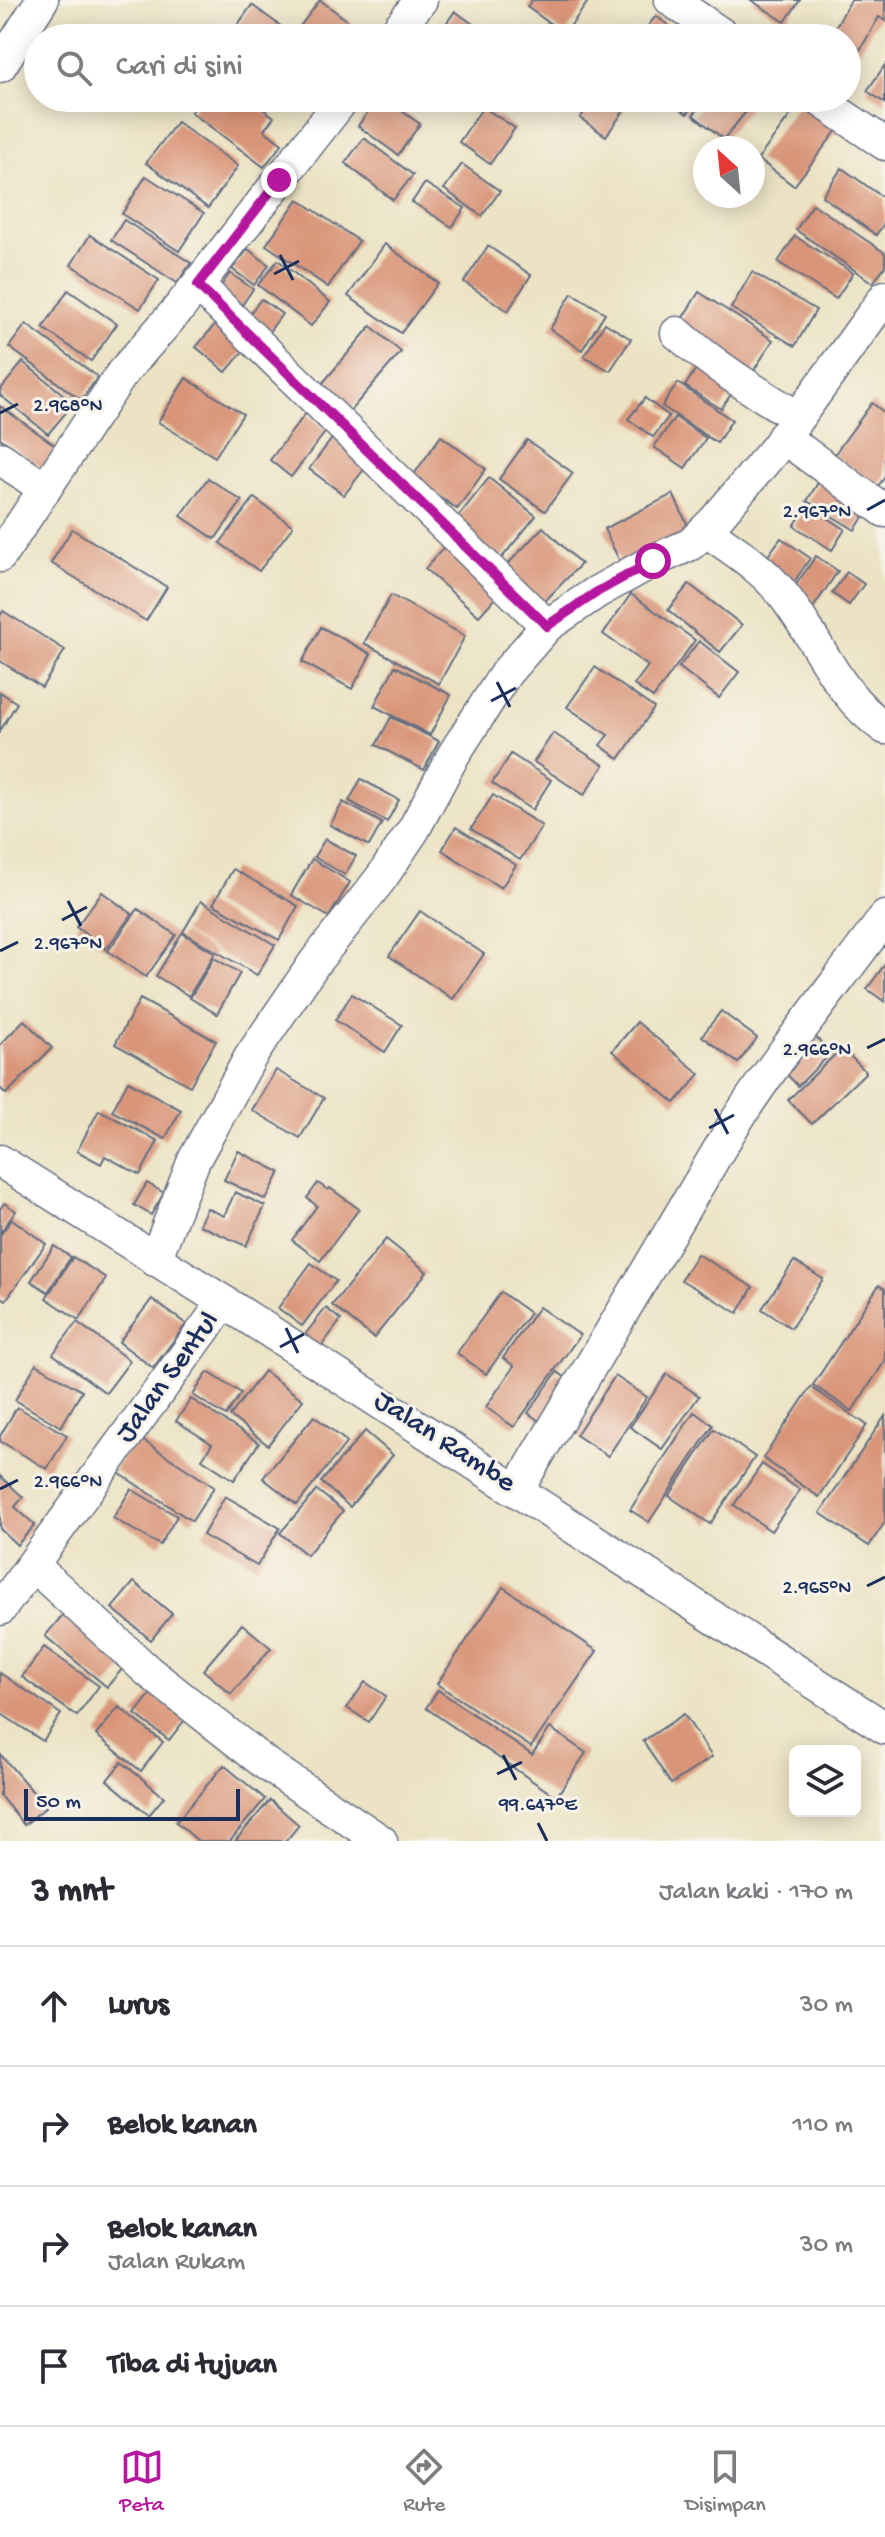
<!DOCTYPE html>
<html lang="id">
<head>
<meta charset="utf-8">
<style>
  :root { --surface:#fff; --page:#f2f2f3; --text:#2b2b33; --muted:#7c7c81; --line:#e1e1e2; --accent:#b5179e }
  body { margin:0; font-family:"Gochi Hand",sans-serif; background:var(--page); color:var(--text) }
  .controls { position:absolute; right:24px; bottom:24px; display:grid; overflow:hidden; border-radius:12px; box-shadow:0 4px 20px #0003 }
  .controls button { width:72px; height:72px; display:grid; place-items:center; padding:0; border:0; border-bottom:2px solid var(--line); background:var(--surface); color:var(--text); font:40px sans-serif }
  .compass { position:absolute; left:693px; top:136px; width:72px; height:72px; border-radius:50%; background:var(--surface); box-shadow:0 4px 20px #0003; rotate:333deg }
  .scale { position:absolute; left:24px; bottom:20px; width:216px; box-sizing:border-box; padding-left:8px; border:4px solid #1b2f5e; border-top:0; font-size:22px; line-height:28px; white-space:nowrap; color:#1b2f5e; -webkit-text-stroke:6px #f7f3e8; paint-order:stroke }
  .stop { position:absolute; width:24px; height:24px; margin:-18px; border:6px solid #b5179e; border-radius:50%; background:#fff }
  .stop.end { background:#b5179e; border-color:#fff; box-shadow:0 2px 8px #0008 }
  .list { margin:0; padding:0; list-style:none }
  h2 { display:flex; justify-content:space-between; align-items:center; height:104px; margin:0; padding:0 32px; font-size:34px }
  h2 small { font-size:26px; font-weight:400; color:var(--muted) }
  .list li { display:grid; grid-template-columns:52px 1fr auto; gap:24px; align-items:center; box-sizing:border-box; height:120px; padding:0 32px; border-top:2px solid var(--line) }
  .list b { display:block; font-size:30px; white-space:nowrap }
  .list p { margin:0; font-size:26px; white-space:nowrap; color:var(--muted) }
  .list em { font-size:26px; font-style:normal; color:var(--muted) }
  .icon { flex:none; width:44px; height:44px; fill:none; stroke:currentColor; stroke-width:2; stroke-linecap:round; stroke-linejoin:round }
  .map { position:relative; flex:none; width:885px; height:1841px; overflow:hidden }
  .search { position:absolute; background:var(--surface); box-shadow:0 4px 20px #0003; left:24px; right:24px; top:24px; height:88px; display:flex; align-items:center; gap:20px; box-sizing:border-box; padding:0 28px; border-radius:44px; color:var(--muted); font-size:30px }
  .sheet { height:584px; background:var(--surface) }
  nav { display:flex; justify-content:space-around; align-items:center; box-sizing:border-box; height:112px; border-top:2px solid var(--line); background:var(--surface); font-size:22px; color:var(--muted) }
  nav a { display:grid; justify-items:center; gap:4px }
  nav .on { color:var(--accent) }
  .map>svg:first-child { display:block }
  .building { fill:#d99579 }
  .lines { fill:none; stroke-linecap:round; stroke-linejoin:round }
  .minor-casing { stroke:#646e82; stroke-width:35 }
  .minor { stroke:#fff; stroke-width:32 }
  .route { stroke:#b5179e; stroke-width:10 }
  .ticks { fill:none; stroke:#1b2f5e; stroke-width:3 }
  .labels { text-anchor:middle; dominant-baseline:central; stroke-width:6; stroke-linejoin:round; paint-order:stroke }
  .street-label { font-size:30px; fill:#1b2f5e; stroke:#f7f3e8 }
  .ticks-label { font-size:20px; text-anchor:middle; fill:#1b2f5e; stroke:#f7f3e8; stroke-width:6; stroke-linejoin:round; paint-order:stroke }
</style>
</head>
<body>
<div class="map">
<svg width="885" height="1841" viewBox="0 0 885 1841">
  <rect width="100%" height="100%" fill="#f7f3e8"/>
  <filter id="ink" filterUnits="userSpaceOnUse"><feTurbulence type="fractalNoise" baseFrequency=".0125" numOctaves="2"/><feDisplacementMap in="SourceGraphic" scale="16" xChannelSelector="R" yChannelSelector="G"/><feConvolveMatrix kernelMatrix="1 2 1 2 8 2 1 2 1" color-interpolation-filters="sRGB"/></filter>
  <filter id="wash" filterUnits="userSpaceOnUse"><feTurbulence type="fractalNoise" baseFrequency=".006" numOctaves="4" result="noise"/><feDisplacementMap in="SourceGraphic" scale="32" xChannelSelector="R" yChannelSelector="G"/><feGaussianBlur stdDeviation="1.8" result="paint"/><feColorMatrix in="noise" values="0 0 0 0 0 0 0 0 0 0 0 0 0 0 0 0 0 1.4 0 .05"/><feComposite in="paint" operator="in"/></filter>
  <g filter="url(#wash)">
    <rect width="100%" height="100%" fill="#ece3c4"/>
    <g id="blocks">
      <g class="building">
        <polygon points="320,0 355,26 347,38 310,38 298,29"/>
        <polygon points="532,0 589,0 565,34 527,7"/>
        <polygon points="751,0 800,0 785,22"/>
        <polygon points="851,0 885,0 885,21 879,17 860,50 847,42 847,38 840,38 832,33"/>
        <polygon points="252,5 297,38 228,38"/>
        <polygon points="455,11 492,38 436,38"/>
        <polygon points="656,16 685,38 638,38"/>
        <polygon points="885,65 885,103 867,91"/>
        <polygon points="203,98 248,98 274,117 264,130 282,144 264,167 191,112"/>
        <polygon points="378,98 384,98 420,124 398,155 358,126"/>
        <polygon points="594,98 633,98 606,136 580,118"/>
        <polygon points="667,98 700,98 687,114"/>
        <polygon points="707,98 757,98 724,139 693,115"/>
        <polygon points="800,102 837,130 794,186 758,159"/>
        <polygon points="483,107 515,128 490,164 459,142"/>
        <polygon points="177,122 238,166 208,208 146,163"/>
        <polygon points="364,138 413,175 393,200 345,163"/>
        <polygon points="462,164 500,191 482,216 444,189"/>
        <polygon points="842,168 885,199 885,222 876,235 822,196"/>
        <polygon points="146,176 204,213 179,251 122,214"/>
        <polygon points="425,183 465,208 452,227 412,202"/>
        <polygon points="298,199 359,241 328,287 266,245"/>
        <polygon points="813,204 885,253 885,266 873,283 796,230"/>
        <polygon points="124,220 191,263 177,283 111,240"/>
        <polygon points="90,235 159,280 140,309 71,265"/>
        <polygon points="795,236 853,273 836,299 778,262"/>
        <polygon points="385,244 438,283 401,333 348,296"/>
        <polygon points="488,246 531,275 508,311 464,282"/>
        <polygon points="248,249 269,265 254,285 232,269"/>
        <polygon points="278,260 330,302 311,326 258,285"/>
        <polygon points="752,272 816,310 795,346 731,308"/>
        <polygon points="230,273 253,289 240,308 217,292"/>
        <polygon points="68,290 117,324 91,361 43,328"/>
        <polygon points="699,292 773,340 751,375 677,327"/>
        <polygon points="572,293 605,313 582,350 550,329"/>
        <polygon points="261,299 282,314 268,333 247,317"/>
        <polygon points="217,322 247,347 226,372 196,347"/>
        <polygon points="605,323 631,339 610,371 584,356"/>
        <polygon points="26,324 98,377 81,400 9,347"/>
        <polygon points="371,326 401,352 350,411 321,385"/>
        <polygon points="23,362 74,403 48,434 0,395 0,390"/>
        <polygon points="699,364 736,387 721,409 685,386"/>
        <polygon points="186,378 243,414 215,457 158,422"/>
        <polygon points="678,383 732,420 717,443 662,406"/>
        <polygon points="645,398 669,416 653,437 628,419"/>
        <polygon points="872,403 885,413 885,477 878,486 834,455"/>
        <polygon points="0,406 59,448 43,469 0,438"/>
        <polygon points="306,413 327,430 291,477 270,460"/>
        <polygon points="675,417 706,438 685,468 654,447"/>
        <polygon points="334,436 369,463 344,495 309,469"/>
        <polygon points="441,436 486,469 457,509 412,477"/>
        <polygon points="527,440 573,473 545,511 499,479"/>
        <polygon points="822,476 870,506 855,530 807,501"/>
        <polygon points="208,478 242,501 215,539 181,516"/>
        <polygon points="489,478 536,516 500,560 453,523"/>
        <polygon points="673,494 692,534 623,568 604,529"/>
        <polygon points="254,498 293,526 259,571 220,543"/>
        <polygon points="808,505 845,529 832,550 794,526"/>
        <polygon points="543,527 581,564 541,605 504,568"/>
        <polygon points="72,529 167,587 146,621 51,563"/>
        <polygon points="781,538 810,558 792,585 762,564"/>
        <polygon points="449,541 503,589 479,616 425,569"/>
        <polygon points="816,556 838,571 813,608 790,593"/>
        <polygon points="847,572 864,584 849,605 832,593"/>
        <polygon points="689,584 742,625 720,652 668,610"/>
        <polygon points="631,594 695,640 653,698 634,685 648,666 603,634"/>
        <polygon points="391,595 465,636 439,684 364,643"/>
        <polygon points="3,611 65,650 42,687 0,661 0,616"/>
        <polygon points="321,627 371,654 352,689 302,662"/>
        <polygon points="699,641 739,672 719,698 679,667"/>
        <polygon points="395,666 451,695 430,735 374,706"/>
        <polygon points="595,667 654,708 619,759 600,745 608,735 567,707"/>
        <polygon points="0,692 17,703 0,731"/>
        <polygon points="391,717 439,741 424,770 376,745"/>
        <polygon points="553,733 604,765 584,795 534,762"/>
        <polygon points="511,754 551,780 532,810 492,783"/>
        <polygon points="361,779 399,800 387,822 349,801"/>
        <polygon points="493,795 542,826 520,860 471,829"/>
        <polygon points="343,802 382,823 369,846 330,825"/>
        <polygon points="456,827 516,865 501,888 442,850"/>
        <polygon points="325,839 356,856 345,875 314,857"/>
        <polygon points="312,859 350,882 329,917 291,895"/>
        <polygon points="233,869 298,906 279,940 213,904"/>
        <polygon points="102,892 132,914 106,949 76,927"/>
        <polygon points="201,901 275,945 257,975 183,932"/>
        <polygon points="138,909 176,935 146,977 108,951"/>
        <polygon points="420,911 484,954 453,999 389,956"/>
        <polygon points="182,933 215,953 189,996 156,976"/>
        <polygon points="214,958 240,973 217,1014 190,998"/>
        <polygon points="885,964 885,1002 867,989"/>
        <polygon points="352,994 402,1025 385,1052 335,1020"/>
        <polygon points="140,999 216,1041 190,1086 115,1044"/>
        <polygon points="721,1011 757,1038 738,1063 702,1036"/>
        <polygon points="24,1020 52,1048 6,1094 0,1088 0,1045"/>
        <polygon points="637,1022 700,1074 675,1103 612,1051"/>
        <polygon points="811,1032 831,1053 798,1086 778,1065"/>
        <polygon points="842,1048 866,1072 812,1124 788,1100"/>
        <polygon points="276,1070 324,1098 300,1138 252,1110"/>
        <polygon points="128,1081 181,1110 165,1139 112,1111"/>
        <polygon points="99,1110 158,1141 140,1175 105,1156 101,1164 77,1151"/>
        <polygon points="238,1151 280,1172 266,1200 224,1180"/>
        <polygon points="147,1183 164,1193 151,1215 134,1205"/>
        <polygon points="318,1183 328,1190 330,1188 359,1209 320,1261 292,1240 317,1206 307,1198"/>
        <polygon points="235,1192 265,1206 246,1246 199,1225 207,1208 224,1216"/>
        <polygon points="4,1203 16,1211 0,1233 0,1209"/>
        <polygon points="12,1219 46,1244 6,1300 0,1296 0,1235"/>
        <polygon points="386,1239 427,1272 374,1338 332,1305"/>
        <polygon points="54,1246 71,1257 48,1292 31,1281"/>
        <polygon points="697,1254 753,1287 738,1313 681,1280"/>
        <polygon points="73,1257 106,1278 79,1320 46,1298"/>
        <polygon points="794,1261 823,1279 791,1328 762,1309"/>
        <polygon points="311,1263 336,1281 302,1326 278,1308"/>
        <polygon points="879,1285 885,1289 885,1361 852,1411 813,1385"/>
        <polygon points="501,1292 530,1313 486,1374 457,1353"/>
        <polygon points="152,1299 186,1324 153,1368 119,1342"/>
        <polygon points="539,1307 580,1335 514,1427 486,1407 514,1366 503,1358"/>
        <polygon points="326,1308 341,1320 319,1349 303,1337"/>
        <polygon points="77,1322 130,1361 106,1393 53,1354"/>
        <polygon points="36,1364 82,1391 61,1427 15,1400"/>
        <polygon points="264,1371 303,1400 268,1445 230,1416"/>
        <polygon points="208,1372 241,1393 226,1416 193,1395"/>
        <polygon points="557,1372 577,1385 548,1427 528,1413"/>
        <polygon points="667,1374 699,1396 662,1449 630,1427"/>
        <polygon points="615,1376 647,1397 608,1456 576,1435"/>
        <polygon points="811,1387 867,1425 819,1497 763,1458"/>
        <polygon points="191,1399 259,1443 234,1480 202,1459 212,1444 176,1421"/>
        <polygon points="17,1407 67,1435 47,1469 0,1441 0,1436"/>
        <polygon points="694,1412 713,1425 649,1522 630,1510"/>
        <polygon points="314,1416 347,1442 297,1505 263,1478"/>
        <polygon points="885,1416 885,1522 869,1546 820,1513"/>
        <polygon points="714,1429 755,1457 710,1524 669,1496"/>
        <polygon points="365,1431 393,1455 350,1507 321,1482"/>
        <polygon points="136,1436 214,1487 192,1521 114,1470"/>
        <polygon points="762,1464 800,1490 771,1531 734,1505"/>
        <polygon points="0,1476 23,1497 15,1507 35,1525 17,1545 0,1529"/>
        <polygon points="131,1489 177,1516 160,1545 113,1518"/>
        <polygon points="317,1490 343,1511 307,1555 280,1533"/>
        <polygon points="225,1496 280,1528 257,1566 203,1535"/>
        <polygon points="134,1582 172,1614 151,1640 112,1608"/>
        <polygon points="503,1587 597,1651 531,1747 437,1684"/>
        <polygon points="66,1611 128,1662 107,1687 45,1636"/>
        <polygon points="242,1624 271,1648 231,1694 203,1670"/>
        <polygon points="44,1647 99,1686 77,1716 22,1677"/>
        <polygon points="0,1673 61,1714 43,1741 0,1713"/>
        <polygon points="365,1682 386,1696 369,1722 347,1708"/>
        <polygon points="438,1690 532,1755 550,1728 586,1753 556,1797 426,1708"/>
        <polygon points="153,1691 187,1717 169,1740 135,1714"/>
        <polygon points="119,1707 163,1742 141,1771 96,1735"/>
        <polygon points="684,1714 712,1757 671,1784 643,1741"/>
        <polygon points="0,1754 46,1807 24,1825 0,1796"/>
        <polygon points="122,1762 164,1797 149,1815 107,1780"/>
        <polygon points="224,1765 265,1799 230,1841 198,1841 176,1822"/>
        <polygon points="270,1800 299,1825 286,1841 235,1841"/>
      </g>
    </g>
  </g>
  <g filter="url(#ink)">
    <use href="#blocks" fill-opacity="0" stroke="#646e82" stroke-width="2"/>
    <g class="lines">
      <defs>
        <g id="minor">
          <polyline points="671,0 727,38"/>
          <polyline points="391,38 421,0"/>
          <polyline points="0,66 42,0"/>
          <polyline points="817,98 885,144"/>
          <polyline points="198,285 547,626"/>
          <path d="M677,333C714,366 755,391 797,417"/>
          <polyline points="783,437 885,511"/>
          <polyline points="0,458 45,489"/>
          <path d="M705,530C732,549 761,567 781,592C818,637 835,694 885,728"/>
          <polyline points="0,556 123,372 180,307 344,98"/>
          <polyline points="0,1161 224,1302 885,1728"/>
          <polyline points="155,1260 194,1160 251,1056 315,962 382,877 414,829 454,754 506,673 547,626 597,592 653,561 691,544 715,520 776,448 885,297"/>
          <path d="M517,1490L733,1126C780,1053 834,987 885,917"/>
          <polyline points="33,1565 149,1672 266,1764 381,1841"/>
          <polyline points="0,1609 224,1302"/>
        </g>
      </defs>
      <use href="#minor" class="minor-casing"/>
      <use href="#minor" class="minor"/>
    </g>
  </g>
  <g class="lines" filter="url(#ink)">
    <polyline class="route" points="279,180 198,285 547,626 597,592 653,561"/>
  </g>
  <path class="ticks" d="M280,255L293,280M274,274L299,261M0,413L18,404M867,510L885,500M497,682L510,707M491,701L516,688M68,901L81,926M62,920L87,907M0,951L18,942M867,1048L885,1039M715,1109L728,1134M709,1128L734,1115M286,1328L298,1353M280,1347L304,1334M0,1489L18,1480M867,1586L885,1577M503,1755L516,1780M497,1774L522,1762M538,1823L547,1841"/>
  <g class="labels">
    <g class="street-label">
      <text transform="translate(169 1378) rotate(-54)">Jalan Sentul</text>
      <text transform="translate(444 1443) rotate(33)">Jalan Rambe</text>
    </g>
  </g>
  <g class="ticks-label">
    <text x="68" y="411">2.968°N</text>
    <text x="817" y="517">2.967°N</text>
    <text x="68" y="949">2.967°N</text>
    <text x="817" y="1055">2.966°N</text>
    <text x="68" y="1487">2.966°N</text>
    <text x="817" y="1593">2.965°N</text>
    <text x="538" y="1810">99.647°E</text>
  </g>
</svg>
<div class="controls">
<button><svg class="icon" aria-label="layers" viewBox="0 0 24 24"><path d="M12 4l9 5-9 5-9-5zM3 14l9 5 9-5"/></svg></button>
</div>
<svg class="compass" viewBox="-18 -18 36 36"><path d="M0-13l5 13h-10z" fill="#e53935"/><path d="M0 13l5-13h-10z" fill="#7c7c81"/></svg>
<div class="scale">50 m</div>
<div class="stop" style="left:653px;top:561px"></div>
<div class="stop end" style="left:279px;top:180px"></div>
<div class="search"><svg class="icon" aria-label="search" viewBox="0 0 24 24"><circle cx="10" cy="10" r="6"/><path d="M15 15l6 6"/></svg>Cari di sini</div>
</div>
<section class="sheet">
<h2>3 mnt<small>Jalan kaki · 170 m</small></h2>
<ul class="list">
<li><svg class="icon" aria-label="ahead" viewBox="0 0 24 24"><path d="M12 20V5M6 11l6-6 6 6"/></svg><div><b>Lurus</b></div><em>30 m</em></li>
<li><svg class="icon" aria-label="right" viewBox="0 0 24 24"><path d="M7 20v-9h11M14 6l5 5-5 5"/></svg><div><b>Belok kanan</b></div><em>110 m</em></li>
<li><svg class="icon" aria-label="right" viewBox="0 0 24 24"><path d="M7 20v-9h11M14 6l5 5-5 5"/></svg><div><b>Belok kanan</b><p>Jalan Rukam</p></div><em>30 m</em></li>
<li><svg class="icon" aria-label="arrive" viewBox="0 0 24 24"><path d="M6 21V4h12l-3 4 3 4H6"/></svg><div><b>Tiba di tujuan</b></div></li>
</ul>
</section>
<nav>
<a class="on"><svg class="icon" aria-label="map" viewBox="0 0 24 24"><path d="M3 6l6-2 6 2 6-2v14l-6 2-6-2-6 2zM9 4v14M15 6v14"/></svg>Peta</a>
<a><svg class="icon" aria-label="directions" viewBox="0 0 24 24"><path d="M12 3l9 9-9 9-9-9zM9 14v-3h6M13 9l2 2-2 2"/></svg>Rute</a>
<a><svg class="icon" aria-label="saved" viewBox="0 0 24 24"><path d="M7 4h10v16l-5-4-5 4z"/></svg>Disimpan</a>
</nav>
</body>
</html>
